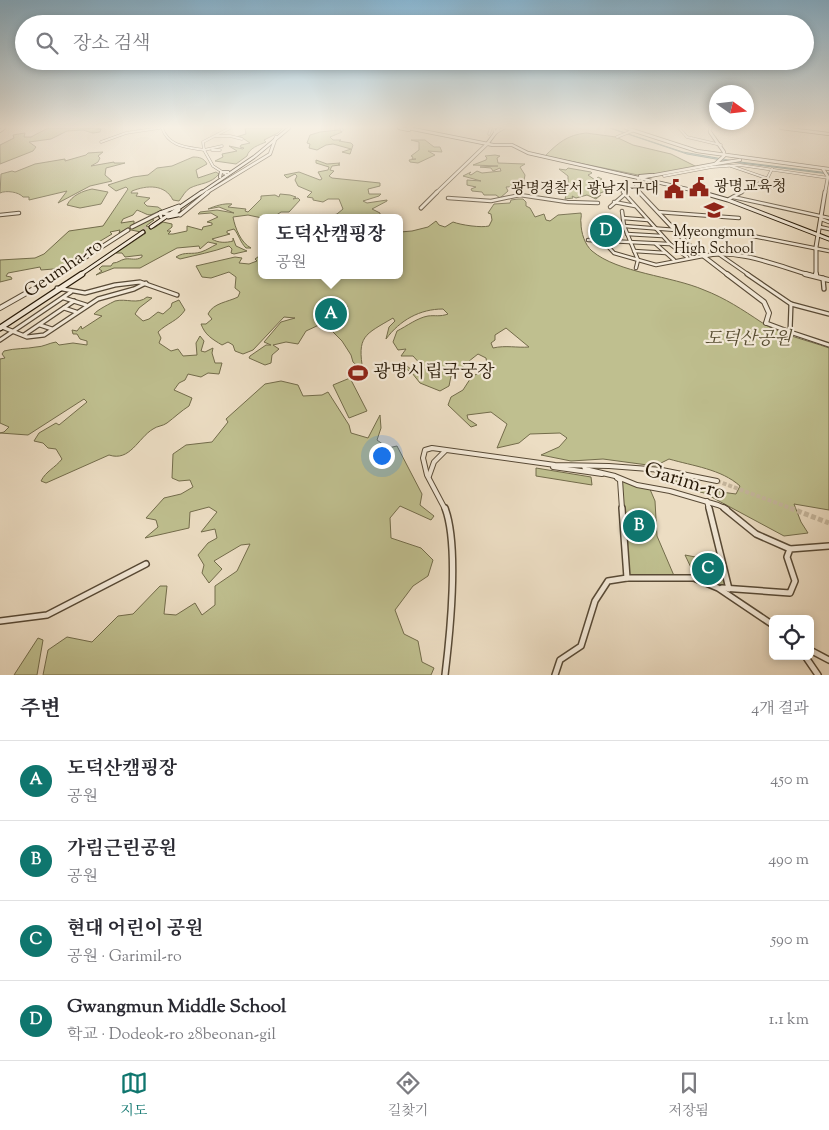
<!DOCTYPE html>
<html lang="ko">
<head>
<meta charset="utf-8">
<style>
  :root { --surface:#fff; --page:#f7f7f7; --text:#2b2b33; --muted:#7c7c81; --line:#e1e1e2; --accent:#0f766e }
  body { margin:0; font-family:"Sorts Mill Goudy","Noto Serif KR",serif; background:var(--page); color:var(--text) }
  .controls { position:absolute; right:15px; bottom:15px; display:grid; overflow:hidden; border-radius:8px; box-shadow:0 2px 8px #0003 }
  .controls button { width:45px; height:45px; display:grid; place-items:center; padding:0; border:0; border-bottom:1px solid var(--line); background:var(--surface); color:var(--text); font:25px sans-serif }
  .compass { position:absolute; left:709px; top:85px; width:45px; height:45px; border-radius:50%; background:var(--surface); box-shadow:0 2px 8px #0003; rotate:104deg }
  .you { position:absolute; left:381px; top:455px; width:18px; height:18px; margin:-12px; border:4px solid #fff; border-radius:50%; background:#1a73e8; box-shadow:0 0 0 8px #1a73e833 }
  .badge { display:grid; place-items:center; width:32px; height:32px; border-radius:50%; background:var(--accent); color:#fff; font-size:16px; font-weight:700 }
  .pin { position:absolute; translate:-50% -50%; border:2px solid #fff; box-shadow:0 1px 5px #0006 }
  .popup { position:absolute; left:258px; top:214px; width:145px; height:65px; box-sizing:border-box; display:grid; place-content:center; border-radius:8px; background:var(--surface); filter:drop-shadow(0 1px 4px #0005); font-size:16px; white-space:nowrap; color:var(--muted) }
  .popup b { font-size:19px; color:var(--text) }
  .popup::after { content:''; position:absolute; left:50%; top:100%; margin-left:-10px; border:10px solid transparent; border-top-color:var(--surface) }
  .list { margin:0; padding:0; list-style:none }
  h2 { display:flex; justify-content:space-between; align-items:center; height:65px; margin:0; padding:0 20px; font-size:21px }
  h2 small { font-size:16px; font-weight:400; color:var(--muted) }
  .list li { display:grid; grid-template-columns:32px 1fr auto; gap:15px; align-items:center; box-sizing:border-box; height:80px; padding:0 20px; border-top:1px solid var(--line) }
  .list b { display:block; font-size:19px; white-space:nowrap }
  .list p { margin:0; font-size:16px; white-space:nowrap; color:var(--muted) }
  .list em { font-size:16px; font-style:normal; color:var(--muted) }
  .icon { flex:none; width:28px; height:28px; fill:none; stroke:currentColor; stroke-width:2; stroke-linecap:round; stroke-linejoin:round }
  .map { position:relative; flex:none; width:829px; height:675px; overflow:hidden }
  .search { position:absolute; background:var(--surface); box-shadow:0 2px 8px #0003; left:15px; right:15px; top:15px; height:55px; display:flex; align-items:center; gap:12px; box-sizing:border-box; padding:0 18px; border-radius:28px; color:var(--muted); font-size:19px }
  .sheet { height:385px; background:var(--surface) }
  nav { display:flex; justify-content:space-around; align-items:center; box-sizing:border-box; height:70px; border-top:1px solid var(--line); background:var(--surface); font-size:14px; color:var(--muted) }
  nav a { display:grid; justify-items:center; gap:2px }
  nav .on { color:var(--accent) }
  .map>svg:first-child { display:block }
  .green { fill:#bfbf8f; stroke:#736c4b; fill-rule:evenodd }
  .water { fill:#99bbb5; stroke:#6b7a6f }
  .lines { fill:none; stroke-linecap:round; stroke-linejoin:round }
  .minor-tunnel-far1 { stroke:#c5b69d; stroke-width:4; stroke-dasharray:4 2; stroke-linecap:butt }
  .minor-tunnel { stroke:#c5b69d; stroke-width:5; stroke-dasharray:5 2.5; stroke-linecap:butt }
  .secondary-tunnel { stroke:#c5b69d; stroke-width:3; stroke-dasharray:3 2; stroke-linecap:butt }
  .minor-far4-casing { stroke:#584a36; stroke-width:3 }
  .minor-far3-casing { stroke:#584a36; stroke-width:4.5 }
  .minor-far2-casing { stroke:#584a36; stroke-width:5.5 }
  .minor-far1-casing { stroke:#584a36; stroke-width:6 }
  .minor-casing { stroke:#584a36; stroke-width:8 }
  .tertiary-far2-casing { stroke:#584a36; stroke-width:4 }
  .tertiary-far1-casing { stroke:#584a36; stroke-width:5 }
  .tertiary-casing { stroke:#584a36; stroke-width:6 }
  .secondary-far2-casing { stroke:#271907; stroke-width:4 }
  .secondary-far1-casing { stroke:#271907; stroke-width:5 }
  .secondary-casing { stroke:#271907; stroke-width:7 }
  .minor-far4 { stroke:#f3e9d8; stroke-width:2 }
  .minor-far3 { stroke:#f3e9d8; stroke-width:2.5 }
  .minor-far2 { stroke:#f3e9d8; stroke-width:3 }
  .minor-far1 { stroke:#f3e9d8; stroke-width:4 }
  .minor { stroke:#f3e9d8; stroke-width:5 }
  .tertiary-far2 { stroke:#f3e9d8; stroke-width:2.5 }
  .tertiary-far1 { stroke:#f3e9d8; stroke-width:3 }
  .tertiary { stroke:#f3e9d8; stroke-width:4 }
  .secondary-far2 { stroke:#f3e9d8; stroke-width:2.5 }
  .secondary-far1 { stroke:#f3e9d8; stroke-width:3 }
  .secondary { stroke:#f3e9d8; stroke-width:4.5 }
  .labels { text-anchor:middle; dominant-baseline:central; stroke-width:4.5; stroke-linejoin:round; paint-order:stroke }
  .far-poi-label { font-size:15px; fill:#271907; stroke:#f3e9d8; text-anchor:start }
  .street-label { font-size:18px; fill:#271907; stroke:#f3e9d8 }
  .park-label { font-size:18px; font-style:italic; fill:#554b30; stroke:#f3e9d8 }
  .poi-label { font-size:18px; fill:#271907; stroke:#f3e9d8; text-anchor:start }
  .near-street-label { font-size:21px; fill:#271907; stroke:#f3e9d8 }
</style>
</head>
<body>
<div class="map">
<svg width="829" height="675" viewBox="0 0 829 675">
  <rect width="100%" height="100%" fill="#ecddc3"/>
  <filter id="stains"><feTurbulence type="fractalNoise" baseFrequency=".004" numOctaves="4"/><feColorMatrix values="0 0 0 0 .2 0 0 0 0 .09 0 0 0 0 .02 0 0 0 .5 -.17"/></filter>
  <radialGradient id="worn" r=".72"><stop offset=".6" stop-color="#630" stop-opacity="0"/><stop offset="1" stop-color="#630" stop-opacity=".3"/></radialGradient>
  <g class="green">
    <path d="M48,128C63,129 83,127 101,129L100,132L93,133L83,130L67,131L51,139L29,142L36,147L33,151L0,164V145L14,138L13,135L25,133L24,137H31Z"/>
    <path d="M245,128H283L278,133L264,140L266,142C259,145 249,148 247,156L236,164L215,161L223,157L222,154L237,151L229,146L243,149L244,148L240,147L241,145L250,143L241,137H236L246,134Z"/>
    <polygon points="338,130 342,132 330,137 333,140 341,140 339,141 351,143 353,145 350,154 342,152 351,149 333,144 326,145 317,150 309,148 310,144 307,143 310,135 320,132"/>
    <path d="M586,133L616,137L633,145L671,154L697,167L643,176L545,156C558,143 567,135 586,133Z"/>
    <polygon points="411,140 425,140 434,147 440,147 442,152 428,151 435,155 418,163 410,162 409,160 416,159 412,159 413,157 411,156 419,150 419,142"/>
    <path d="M103,152L98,156L100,158L98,162L91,166L114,162V163H125L106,168L105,175L112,181L90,186L58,203L67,191L29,200V197H23C19,192 6,190 0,193L1,174L12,171L15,172L35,164L65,159V161L86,155L88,153Z"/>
    <polygon points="495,155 500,156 497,158 498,163 525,164 520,167 525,175 523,186 506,187 508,191 500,198 496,195 484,195 482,192 472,191 471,189 476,187 467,185 467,180 481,181 463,176 471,172 469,174 471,175 477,171 482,173 501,171 500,168 493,171 491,168 480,167 498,166 473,165 486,160 487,158 485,156"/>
    <path d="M193,157C199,157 204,158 207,164L196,170L198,178L216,172L219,174C211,184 200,183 190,188C185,191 183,196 179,201L173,200C165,184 147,185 132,191L131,193H138L136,196L150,198L144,203L147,206L158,207L162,210C146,217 152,216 137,210L133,215L123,219L121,223L134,221V224L130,227L133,228L151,219L154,220L146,226L154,228L163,222L172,224V227L167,231H171L168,234H173L187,231V226L202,230L203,227L212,225V223L207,222L218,217L211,213L198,214L200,212L217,210L234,213L219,207L208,209C215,206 224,203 232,204L228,207L246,209L245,211L248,212L261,199V196L275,195L279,197L280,194L290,195L296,197L293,199L298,198L300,200L289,212H281L275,216V218H262V239L259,234L261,228L259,221L262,218L248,215L233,217C235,228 241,243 251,248H246C240,242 239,235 234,229L227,231V233L230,234L212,239C218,243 226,243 233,241V238L236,246L247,251L234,254L231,253L232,249L229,246C213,252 196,255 180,259L176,257C185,251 192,255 201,252C207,250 211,247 217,244L208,242L200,249L199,246L177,248L140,268H114L96,275L102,271L99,269L102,266H111L113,263C118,263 120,260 125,259C131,258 136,261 142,257V255L125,257L122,253H116L146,233L126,229L119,233L120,230L110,232L112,234L97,243L85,257L66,268L41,270L40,267L8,273L6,276L11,277L12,279L0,282V260L35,258L44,254L69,231L103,226L128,189L126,187L116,191L108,185L133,177L148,175L157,168L172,166Z"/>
    <polygon points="316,160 327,164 340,163 338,164 340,165 332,166 330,170 334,171 329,176 332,178 380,183 380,186 368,189 369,194 381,194 379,196 363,201 367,203 387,200 387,201 372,209 380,213 380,218 323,218 337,214 343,209 339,199 328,199 323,202 313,200 313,198 307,197 312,192 298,186 295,180 297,176 295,174 287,178 284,175 299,172 320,180 322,179 318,172 328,170 329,167 316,163"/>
    <polygon points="568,168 591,172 592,173 588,175 595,180 598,177 602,179 594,184 608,190 593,196 596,198 601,195 596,199 587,195 576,198 572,196 573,198 565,199 568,187 574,188 576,187 568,183 568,176 559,169 566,170"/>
    <path d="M92,189L108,192L101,204L80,208L67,205C72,195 83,191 92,189Z"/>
    <path d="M518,199H523L526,202V206L530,208L535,217L544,214L546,220L550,221L558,215L581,213C582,217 580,219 581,223C581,233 585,245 592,251C618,273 672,276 704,290C725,298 743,310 761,322C781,335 807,340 829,348V510L794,504L801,522L808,533L784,536L704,493L666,483L652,475L721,492L736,494L740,486C721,469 693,466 669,459L655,466L603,459L571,461L541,455L559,447L567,438L560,433L530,434L519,443L497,448L507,424L491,412L467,415L468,419L477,425L471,427L448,405L451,397L463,390L472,376L488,370L486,358L478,354C468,361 461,370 451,376L449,386L440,391L420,383L412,373L401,365L402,362L418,375L424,368L413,356H401L406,349L398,350L393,342L397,331C407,326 417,318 428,316C435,315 440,317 448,314L443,309C420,309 400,320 386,339L389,327L395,321L393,318C364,335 357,336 363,371L353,362L351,355L342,341L333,332L330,324L348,306L334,318L306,331L298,344L286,342L273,345L279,349L272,355L271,363L265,365L249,358L250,356L266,345H271L264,342L281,322L295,318L284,317L253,350L243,354L235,351L233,345L228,342L222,345C212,339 205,335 201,324H206L212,319L208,314C213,303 228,302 238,297L240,292L235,288L236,277L229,272L211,278L202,277L196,266L235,257L242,258L239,263L249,264L257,261L255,259L262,254V275H400V232L412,231L428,227L436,221L439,225L445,227L453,222C461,225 481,228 489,226L492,220L491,214L488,213L494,204L510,203L511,200ZM506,328L529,347C517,348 506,345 493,348L491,343L495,340V335Z"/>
    <path d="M147,297L152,298L139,308L135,314L143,321L149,319L158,312L163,314L171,307L172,303L179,300L185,310C178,321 167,323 158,332L161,338L159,343L171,351L178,349L183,356L197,355L196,343L200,336L204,341L201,351L205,352L213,348L212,353L215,363H222L219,374L208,373L201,377L188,374L185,380L179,383L174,390L192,398L189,406C181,411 175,417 167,423C163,426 157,426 153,429C138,438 130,462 109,455L46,483L41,481C46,471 55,468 62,459L56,449L48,448L43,443L34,441L39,433L56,423L59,425L87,402L84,399L28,435L0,433L4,432L9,427L0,423V359L5,358L2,354L4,351C15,348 26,349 36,347C43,347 49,343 56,342L59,345L73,343L87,345V341L80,339L77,334H73L72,330L77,331L81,326L82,329L102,316L94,314C97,310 111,303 115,301C126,298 138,305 147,297Z"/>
    <polygon points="350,378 367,411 349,418 333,385"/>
    <polygon points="281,381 298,385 303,396 322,395 328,392 349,425 351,433 368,438 380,415 381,428 377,440 388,448 397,446 422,494 420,505 434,516 431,520 400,506 390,518 391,538 421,548 433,560 428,576 413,586 395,610 404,634 418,641 422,662 434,668 431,675 43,675 48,650 67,637 92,642 118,616 133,614 160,586 167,586 164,614 176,615 195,603 202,615 215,605 215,586 237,571 250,544 241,545 214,561 222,569 209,583 202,573 204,565 198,555 208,543 217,538 215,529 201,532 217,512 209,507 190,512 189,528 145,538 158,527 156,520 146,518 164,498 181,494 193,487 190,480 179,481 172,478 173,454 186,445 212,442 228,422 226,419 265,384"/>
    <polygon points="536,468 591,477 592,485 536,476"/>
    <polygon points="620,480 649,487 655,501 657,536 675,578 627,578"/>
    <polygon points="685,555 722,562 728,587 695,576"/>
    <polygon points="38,638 43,640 37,675 14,675"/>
  </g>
  <polygon class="water" points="610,128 683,152 740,162 829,173 829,174 733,162 687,154"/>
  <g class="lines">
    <polyline class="minor-tunnel-far1" points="717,481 793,509"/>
    <polyline class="minor-tunnel" points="790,508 829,523"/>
    <polyline class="secondary-tunnel" points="140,232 148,226"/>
    <defs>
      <g id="minor-far4">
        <path d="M162,128C169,147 186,147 204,150L213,166L227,175"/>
        <polyline points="341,128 342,130"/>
        <polyline points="494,128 495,133"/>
        <polyline points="679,128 687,137 721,145"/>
        <polyline points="489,134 491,128"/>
        <polyline points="494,134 504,128"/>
        <polyline points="216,136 230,136 242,139"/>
        <polyline points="617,137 632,131"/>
        <polyline points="101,142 126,133 159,128"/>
        <polyline points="222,146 204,150 203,142 230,128"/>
        <polyline points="212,150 220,150"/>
        <polyline points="731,166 766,178"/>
        <polyline points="664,176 712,167 740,165 829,178"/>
        <polyline points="618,186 625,193"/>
        <polyline points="740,193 767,179 772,169"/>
      </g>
      <g id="minor-far3">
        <polyline points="623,192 670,244 687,257"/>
        <polyline points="733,197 829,218"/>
        <polyline points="448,198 491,201 520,195 567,202 598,203"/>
        <polyline points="729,199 742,192"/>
        <polyline points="614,202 635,206"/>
        <polyline points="610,207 625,194"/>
        <polyline points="622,211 624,226 638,260 636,268"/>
        <polyline points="658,212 739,218"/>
        <polyline points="0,215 19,213"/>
        <polyline points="623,218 648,220"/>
        <polyline points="821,219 829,222"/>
        <polyline points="624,226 753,236 829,251"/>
        <polyline points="820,227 829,229"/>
        <polyline points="627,234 662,236"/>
        <polyline points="588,240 669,244"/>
        <polyline points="603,241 614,253 656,265 703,256"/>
        <polyline points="656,244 674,260"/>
        <polyline points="634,251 666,253"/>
        <polyline points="720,255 749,275"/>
      </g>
      <g id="minor-far2">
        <polyline points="747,274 791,304 790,332 766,323"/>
        <polyline points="823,278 824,289"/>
        <polyline points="57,288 85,293 115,285 140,282 177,295"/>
        <polyline points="64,298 86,305"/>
        <polyline points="791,304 829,314"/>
        <polyline points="64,308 76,312"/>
        <polyline points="40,325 52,329"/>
        <polyline points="2,327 27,337 44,335 98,299 134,289 146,283"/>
        <polyline points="790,332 829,345"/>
        <polyline points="24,335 74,301"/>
        <polyline points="0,340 71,292"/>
      </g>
      <g id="minor-far1">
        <polyline points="584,466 585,469 615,476 637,485 670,491 718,505 727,509"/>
        <polyline points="553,467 602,474"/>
        <polyline points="429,476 434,462 445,451"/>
        <polyline points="617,478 620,480 622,509"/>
        <polyline points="707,501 709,509"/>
        <polyline points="445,509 427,475 423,458 425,450 432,448 555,465 609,466 662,470 717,481"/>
      </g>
      <g id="minor">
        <path d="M445,508C459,545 450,634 445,675"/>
        <polyline points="622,508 627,578"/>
        <polyline points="709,508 729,589"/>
        <polyline points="724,508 756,534 790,549"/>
        <polyline points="722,588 790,593 795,581 787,557 790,549 829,546"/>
        <polyline points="0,621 47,615 146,564"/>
        <polyline points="810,650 829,660"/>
        <polyline points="805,656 818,675"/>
        <polyline points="555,675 560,660 581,646 595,601 608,581 627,578 694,578 718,588 773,625"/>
      </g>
      <g id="tertiary-far2">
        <polyline points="626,128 697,151 829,169"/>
        <polyline points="715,164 740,160"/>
        <polyline points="823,169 828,177 825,193"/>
        <polyline points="206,193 270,154 276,137"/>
        <polyline points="436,193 487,144"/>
        <polyline points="640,193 636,187 639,178 715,164 724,156 724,152 710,132 710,128"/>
      </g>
      <g id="tertiary-far1">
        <polyline points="639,192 689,245 728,275"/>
        <polyline points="421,208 437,192"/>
        <polyline points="132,227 160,213 180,215 208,192"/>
        <path d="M704,256C737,248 778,266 810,275"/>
        <polyline points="58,275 128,230"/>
        <polyline points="816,275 816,247 825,192"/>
      </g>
      <g id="tertiary">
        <polyline points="727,274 764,302 769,313 766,323"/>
        <polyline points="805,274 829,280"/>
        <polyline points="816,274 816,276"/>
        <polyline points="0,308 60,274"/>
      </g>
      <g id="secondary-far2">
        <polyline points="399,128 409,130"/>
        <polyline points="408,128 493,145 512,145 528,153 705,193"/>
        <polyline points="781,128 829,134"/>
        <polyline points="0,131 4,128"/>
        <polyline points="487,144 499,128"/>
        <polyline points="640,176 653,175"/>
        <polyline points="220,177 221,172 228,172"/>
        <polyline points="201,193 254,157 289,128"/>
      </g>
      <g id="secondary-far1">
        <polyline points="700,192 728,200 829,239"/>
        <polyline points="161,217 160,213 179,206"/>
        <polyline points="168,217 177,215 175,213 179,210"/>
        <polyline points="151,227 202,192"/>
        <polyline points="80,275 143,232"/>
      </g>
      <polyline id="secondary" points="0,328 82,274"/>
    </defs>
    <use href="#minor-far4" class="minor-far4-casing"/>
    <use href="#minor-far3" class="minor-far3-casing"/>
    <use href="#minor-far2" class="minor-far2-casing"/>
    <use href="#minor-far1" class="minor-far1-casing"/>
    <use href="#minor" class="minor-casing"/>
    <use href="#tertiary-far2" class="tertiary-far2-casing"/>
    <use href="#tertiary-far1" class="tertiary-far1-casing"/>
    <use href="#tertiary" class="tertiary-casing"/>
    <use href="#secondary-far2" class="secondary-far2-casing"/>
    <use href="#secondary-far1" class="secondary-far1-casing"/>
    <use href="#secondary" class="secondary-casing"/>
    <use href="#minor-far4" class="minor-far4"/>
    <use href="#minor-far3" class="minor-far3"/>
    <use href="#minor-far2" class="minor-far2"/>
    <use href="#minor-far1" class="minor-far1"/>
    <use href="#minor" class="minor"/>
    <use href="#tertiary-far2" class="tertiary-far2"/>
    <use href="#tertiary-far1" class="tertiary-far1"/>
    <use href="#tertiary" class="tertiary"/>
    <use href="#secondary-far2" class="secondary-far2"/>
    <use href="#secondary-far1" class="secondary-far1"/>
    <use href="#secondary" class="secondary"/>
  </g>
  <linearGradient id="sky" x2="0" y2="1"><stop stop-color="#88b7d4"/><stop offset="0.57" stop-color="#f6f0e4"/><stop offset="1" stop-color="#f6f0e4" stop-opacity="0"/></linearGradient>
  <rect width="829" height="223" fill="url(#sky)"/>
  <defs>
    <symbol id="civic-bare" viewBox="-9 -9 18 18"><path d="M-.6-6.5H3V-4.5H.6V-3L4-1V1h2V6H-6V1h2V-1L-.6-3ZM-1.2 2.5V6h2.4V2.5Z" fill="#8f2418" stroke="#f3e9d8" stroke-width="2.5" paint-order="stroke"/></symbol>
    <symbol id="school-bare" viewBox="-9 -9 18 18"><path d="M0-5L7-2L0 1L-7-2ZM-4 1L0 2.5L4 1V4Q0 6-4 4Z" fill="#8f2418" stroke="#f3e9d8" stroke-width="2.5" paint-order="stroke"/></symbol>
    <symbol id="stadium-bare" viewBox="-9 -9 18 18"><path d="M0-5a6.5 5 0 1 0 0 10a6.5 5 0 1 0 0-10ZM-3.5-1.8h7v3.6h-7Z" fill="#8f2418" stroke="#f3e9d8" stroke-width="2.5" paint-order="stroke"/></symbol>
  </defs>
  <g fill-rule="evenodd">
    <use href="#civic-bare" x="685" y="173" width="28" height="28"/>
    <use href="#civic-bare" x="660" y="175" width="28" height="28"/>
    <use href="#school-bare" x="700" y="196" width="28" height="28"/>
    <use href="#stadium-bare" x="344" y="359" width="28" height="28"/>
  </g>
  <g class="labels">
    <g class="far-poi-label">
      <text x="714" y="187">광명교육청</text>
      <text x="659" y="189" text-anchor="end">광명경찰서 광남지구대</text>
      <text x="714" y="232" text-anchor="middle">Myeongmun<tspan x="714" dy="17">High School</tspan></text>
    </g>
    <g class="street-label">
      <text transform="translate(64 269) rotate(-34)">Geumha-ro</text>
    </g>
    <g class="park-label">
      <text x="748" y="340">도덕산공원</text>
    </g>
    <g class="poi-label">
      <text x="373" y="373">광명시립국궁장</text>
    </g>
    <g class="near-street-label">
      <text transform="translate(685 482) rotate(17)">Garim-ro</text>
    </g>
  </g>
  <rect width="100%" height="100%" filter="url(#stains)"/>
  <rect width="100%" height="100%" fill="url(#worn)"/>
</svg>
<div class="controls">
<button><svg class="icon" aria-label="locate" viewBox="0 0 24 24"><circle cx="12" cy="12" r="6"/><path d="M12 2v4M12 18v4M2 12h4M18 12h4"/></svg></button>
</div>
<svg class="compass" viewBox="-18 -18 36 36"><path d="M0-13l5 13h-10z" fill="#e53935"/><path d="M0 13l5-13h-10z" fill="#7c7c81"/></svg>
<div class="you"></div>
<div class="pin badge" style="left:331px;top:314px">A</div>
<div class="popup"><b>도덕산캠핑장</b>공원</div>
<div class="pin badge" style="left:639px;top:526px">B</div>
<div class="pin badge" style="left:708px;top:569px">C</div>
<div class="pin badge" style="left:606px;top:231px">D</div>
<div class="search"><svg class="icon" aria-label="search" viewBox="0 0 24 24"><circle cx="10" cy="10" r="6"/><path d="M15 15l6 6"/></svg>장소 검색</div>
</div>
<section class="sheet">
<h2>주변<small>4개 결과</small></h2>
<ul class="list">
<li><span class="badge">A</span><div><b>도덕산캠핑장</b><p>공원</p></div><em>450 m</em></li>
<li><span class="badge">B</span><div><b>가림근린공원</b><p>공원</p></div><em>490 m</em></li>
<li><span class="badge">C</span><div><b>현대 어린이 공원</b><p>공원 · Garimil-ro</p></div><em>590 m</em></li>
<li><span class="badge">D</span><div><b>Gwangmun Middle School</b><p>학교 · Dodeok-ro 28beonan-gil</p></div><em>1.1 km</em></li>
</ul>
</section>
<nav>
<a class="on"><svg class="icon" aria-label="map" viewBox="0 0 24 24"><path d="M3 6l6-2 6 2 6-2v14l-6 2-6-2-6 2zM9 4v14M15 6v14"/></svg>지도</a>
<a><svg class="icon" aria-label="directions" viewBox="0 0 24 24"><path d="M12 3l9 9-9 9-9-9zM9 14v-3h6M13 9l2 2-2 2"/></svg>길찾기</a>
<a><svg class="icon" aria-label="saved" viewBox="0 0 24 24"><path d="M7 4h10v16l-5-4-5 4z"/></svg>저장됨</a>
</nav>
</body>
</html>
